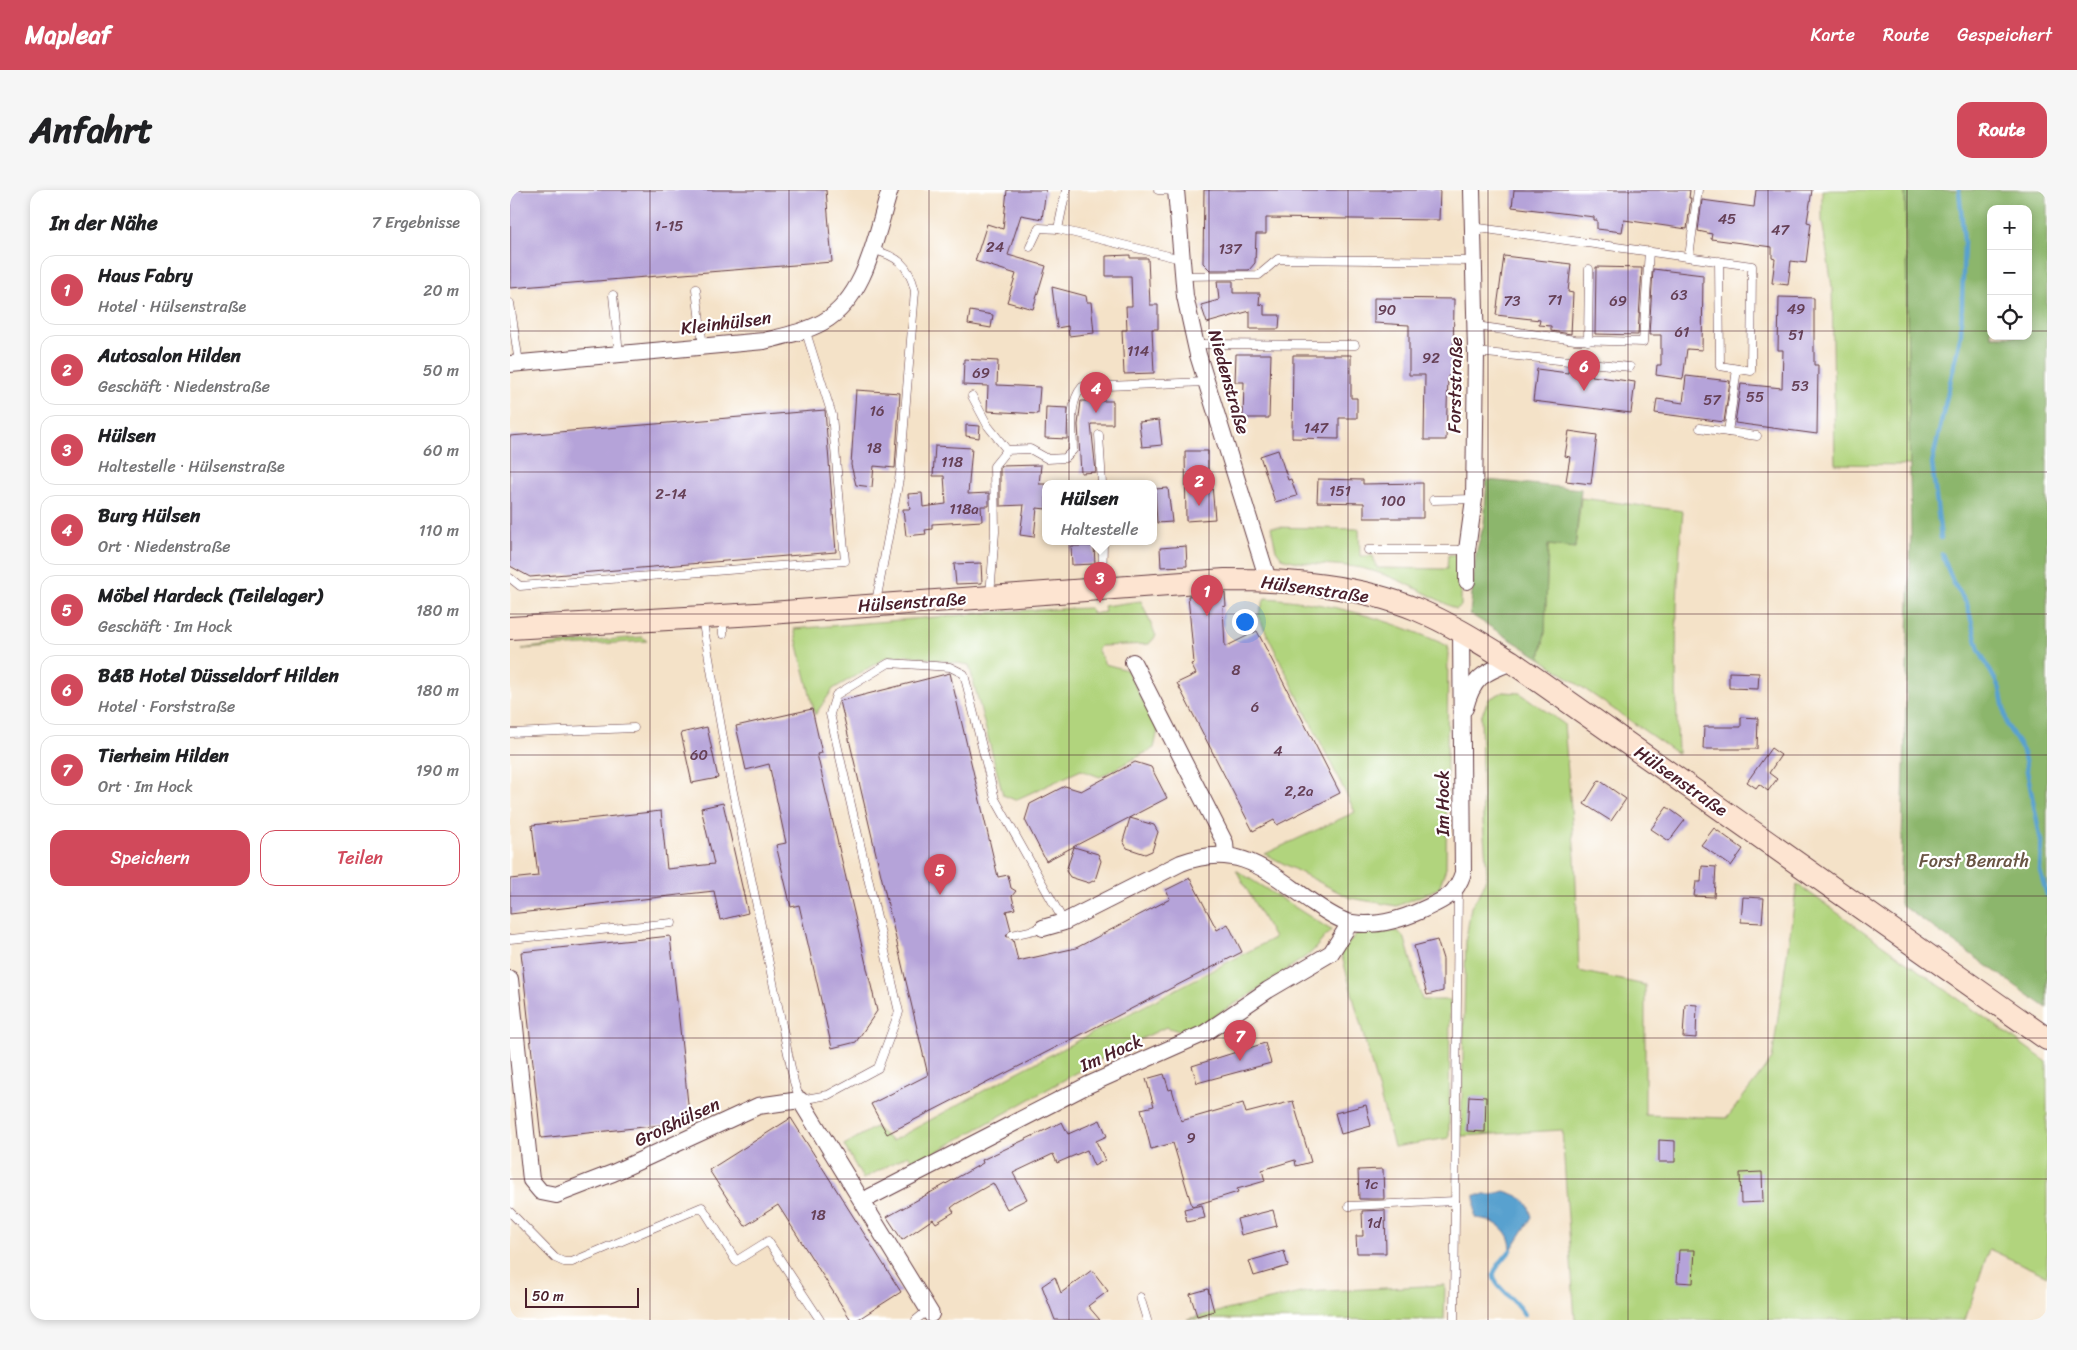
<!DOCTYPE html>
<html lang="de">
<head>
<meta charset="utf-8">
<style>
  :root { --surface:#fff; --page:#f6f6f6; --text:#202124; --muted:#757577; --line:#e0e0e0; --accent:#d1495b }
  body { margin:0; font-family:Sriracha,sans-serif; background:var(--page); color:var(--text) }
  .controls { position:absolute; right:15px; top:15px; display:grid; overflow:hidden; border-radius:10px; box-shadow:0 2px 8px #0003 }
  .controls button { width:45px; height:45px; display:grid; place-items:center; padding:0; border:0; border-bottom:1px solid var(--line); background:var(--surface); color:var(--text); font:25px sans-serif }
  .scale { position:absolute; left:15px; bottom:12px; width:114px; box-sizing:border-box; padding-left:5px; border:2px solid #4a1f2b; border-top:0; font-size:14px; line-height:18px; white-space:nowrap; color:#4a1f2b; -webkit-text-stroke:4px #fff; paint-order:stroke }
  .you { position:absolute; left:734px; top:431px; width:18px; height:18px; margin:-12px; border:4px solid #fff; border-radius:50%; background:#1a73e8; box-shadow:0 0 0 8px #1a73e833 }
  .badge { display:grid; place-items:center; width:32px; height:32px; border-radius:50%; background:var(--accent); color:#fff; font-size:16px; font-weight:700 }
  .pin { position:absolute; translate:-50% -41px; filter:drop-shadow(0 1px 2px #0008) }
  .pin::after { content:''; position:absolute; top:26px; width:18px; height:15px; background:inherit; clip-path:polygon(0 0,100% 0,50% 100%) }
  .popup { position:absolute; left:532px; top:290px; width:115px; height:65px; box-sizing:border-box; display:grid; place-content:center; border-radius:10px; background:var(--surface); filter:drop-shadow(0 1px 4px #0005); font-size:16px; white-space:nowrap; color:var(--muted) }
  .popup b { font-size:19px; color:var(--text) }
  .popup::after { content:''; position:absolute; left:50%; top:100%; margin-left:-10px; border:10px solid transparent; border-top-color:var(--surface) }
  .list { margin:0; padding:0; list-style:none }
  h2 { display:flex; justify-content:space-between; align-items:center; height:65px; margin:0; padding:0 20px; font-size:21px }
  h2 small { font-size:16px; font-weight:400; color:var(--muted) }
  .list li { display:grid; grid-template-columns:32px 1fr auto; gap:15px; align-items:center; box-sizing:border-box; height:70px; margin:0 10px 10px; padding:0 10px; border:1px solid var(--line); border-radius:15px }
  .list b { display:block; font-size:19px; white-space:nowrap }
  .list p { margin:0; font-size:16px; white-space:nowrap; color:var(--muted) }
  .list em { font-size:16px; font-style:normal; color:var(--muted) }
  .actions { display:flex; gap:10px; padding:15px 20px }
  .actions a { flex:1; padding:11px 0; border:1px solid var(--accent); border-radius:15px; text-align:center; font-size:18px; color:var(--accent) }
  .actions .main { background:var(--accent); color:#fff }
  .icon { flex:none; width:28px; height:28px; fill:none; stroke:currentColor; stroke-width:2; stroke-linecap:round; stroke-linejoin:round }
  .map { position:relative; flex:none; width:1537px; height:1130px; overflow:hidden; border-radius:15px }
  header { display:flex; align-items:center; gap:30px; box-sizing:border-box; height:70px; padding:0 25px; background:var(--accent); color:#fff }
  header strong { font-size:24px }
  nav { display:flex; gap:28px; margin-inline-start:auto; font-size:18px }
  .intro { display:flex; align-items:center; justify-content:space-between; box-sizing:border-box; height:120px; padding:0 30px }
  h1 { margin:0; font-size:35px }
  .button { padding:12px 22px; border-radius:15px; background:var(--accent); color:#fff; font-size:18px; font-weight:700 }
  main { display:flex; gap:30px; padding:0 30px }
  aside { flex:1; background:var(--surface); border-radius:15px; box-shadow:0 2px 8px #0003 }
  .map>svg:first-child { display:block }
  .green { fill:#b1d47d; stroke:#7e7a54 }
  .forest { fill:#8cb66c; stroke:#6b6a4c; fill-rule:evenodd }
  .water { fill:#59a1cf; stroke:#52607d }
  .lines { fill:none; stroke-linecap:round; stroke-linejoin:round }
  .stream { stroke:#59a1cf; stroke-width:4.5 }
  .building { fill:#b5a3d9 }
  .service-casing { stroke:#643c43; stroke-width:9 }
  .minor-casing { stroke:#643c43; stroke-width:18 }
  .secondary-casing { stroke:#643c43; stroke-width:24 }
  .service { stroke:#fff; stroke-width:8 }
  .minor { stroke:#fff; stroke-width:16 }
  .secondary { stroke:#fde4d1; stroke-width:22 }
  .grid { fill:none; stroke:#4a1f2b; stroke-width:1; stroke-opacity:0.55 }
  .labels { text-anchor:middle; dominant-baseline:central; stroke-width:4.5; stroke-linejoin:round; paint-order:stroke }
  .number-label { font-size:15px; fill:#654056 }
  .street-label { font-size:18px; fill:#4a1f2b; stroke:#fff }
  .park-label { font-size:18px; fill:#695544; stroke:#fff }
</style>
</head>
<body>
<header>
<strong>Mapleaf</strong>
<nav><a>Karte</a><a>Route</a><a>Gespeichert</a></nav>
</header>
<div class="intro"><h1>Anfahrt</h1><a class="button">Route</a></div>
<main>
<aside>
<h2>In der Nähe<small>7 Ergebnisse</small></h2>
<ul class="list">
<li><span class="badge">1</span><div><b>Haus Fabry</b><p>Hotel · Hülsenstraße</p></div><em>20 m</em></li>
<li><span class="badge">2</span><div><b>Autosalon Hilden</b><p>Geschäft · Niedenstraße</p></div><em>50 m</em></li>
<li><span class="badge">3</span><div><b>Hülsen</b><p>Haltestelle · Hülsenstraße</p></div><em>60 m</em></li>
<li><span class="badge">4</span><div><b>Burg Hülsen</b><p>Ort · Niedenstraße</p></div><em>110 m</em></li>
<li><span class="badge">5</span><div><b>Möbel Hardeck (Teilelager)</b><p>Geschäft · Im Hock</p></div><em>180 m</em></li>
<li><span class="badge">6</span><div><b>B&amp;B Hotel Düsseldorf Hilden</b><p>Hotel · Forststraße</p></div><em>180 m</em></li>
<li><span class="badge">7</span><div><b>Tierheim Hilden</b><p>Ort · Im Hock</p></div><em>190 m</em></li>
</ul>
<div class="actions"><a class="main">Speichern</a><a>Teilen</a></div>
</aside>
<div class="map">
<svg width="1537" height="1130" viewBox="0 0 1537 1130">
  <rect width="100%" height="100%" fill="#fff"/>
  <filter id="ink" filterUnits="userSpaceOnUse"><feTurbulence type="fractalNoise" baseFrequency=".02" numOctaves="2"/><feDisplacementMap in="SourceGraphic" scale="10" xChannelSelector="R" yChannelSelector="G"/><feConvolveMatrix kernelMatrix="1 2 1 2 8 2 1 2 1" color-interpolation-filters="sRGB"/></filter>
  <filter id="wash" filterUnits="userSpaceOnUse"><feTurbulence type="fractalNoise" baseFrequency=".0096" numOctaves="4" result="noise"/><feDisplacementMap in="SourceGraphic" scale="20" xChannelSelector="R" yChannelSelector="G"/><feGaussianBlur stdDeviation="1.12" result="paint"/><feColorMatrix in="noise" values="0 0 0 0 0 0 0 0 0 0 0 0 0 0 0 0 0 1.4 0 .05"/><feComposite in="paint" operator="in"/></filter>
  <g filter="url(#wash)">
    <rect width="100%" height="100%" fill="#f4e2c8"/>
    <g class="green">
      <polygon points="1312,0 1395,0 1400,275 1325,274 1322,97 1312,30"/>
      <path d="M1071,308L1173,321C1165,403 1165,483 1168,564L1030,468L1035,442L1038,355L1065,358Z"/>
      <path d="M761,337L849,339L850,366H863L867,378L937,379L938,365L951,364V416L946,419C916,404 885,385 851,378C825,373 797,376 772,368L766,360Z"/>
      <path d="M755,408C821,412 878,429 938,456L936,678L929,698L887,716L840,708L755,664L845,622L748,426Z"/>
      <polygon points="631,411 646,446 639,454 591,456 587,459 595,474 617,480 648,540 644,558 590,587 571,580 505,610 493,605 459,475 398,465 377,467 323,499 305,525 284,439 497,421 580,418 583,424 595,422 594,416"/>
      <polygon points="132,447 137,451 12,459 47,454"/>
      <polygon points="993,502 1010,503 1054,534 1065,667 1069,781 1135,795 1135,925 1217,928 1262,869 1287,694 1537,872 1537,1086 1479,1059 1455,1130 1065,1130 1052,940 951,946 956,749 961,717 972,700 977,684 973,633 971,526 979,509"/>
      <polygon points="726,680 821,740 801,763 738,806 675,843 656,837 600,864 405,974 398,965 353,989 334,955 365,937 382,951 506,883 764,748"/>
      <polygon points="888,741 895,749 912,810 940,810 939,948 884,957 831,763 846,744"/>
      <polygon points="935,1095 934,1130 677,1129 795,1102"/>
    </g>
    <g class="forest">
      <path d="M1395,0H1537V818L1390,714L1401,344ZM1481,19H1518V146H1481Z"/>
      <polygon points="977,290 1071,299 1065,358 1038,355 1035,442 1030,468 960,424 966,363 974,334"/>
    </g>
    <path class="water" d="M994,1001C1010,1006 1018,1009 1022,1027L1001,1060C1001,1039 983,1029 965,1028V1005H981Z"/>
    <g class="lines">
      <g class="stream">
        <polyline points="1431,348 1422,273 1451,144 1454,51 1449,0"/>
        <polyline points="1432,364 1443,392 1457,414 1469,460 1490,499 1497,535 1513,561 1531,651 1530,681 1537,705"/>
        <path d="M1001,1060C996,1066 986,1077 984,1083C981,1096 1009,1111 1014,1125"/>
      </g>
    </g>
    <g id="blocks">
      <g class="building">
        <polygon points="0,0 316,0 322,72 0,98"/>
        <polygon points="497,0 536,0 532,29 511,25 498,65 536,76 523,119 497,112 506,84 465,71 477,34 493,39"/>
        <polygon points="694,0 930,0 929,30 756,28 756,44 746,44 745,73 739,80 700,80 693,73"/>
        <polygon points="1004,0 1180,0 1179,8 1181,8 1177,39 1114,30 1112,42 1087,39 1087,30 1084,30 1084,27 1002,17"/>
        <polygon points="1246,0 1302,0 1297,32 1301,33 1296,73 1281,71 1278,95 1262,93 1265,69 1262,68 1262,57 1201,49 1202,44 1188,41 1192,10 1244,17"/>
        <polygon points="620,65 620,68 638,68 640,115 648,115 648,139 642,139 644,183 614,184 612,140 617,140 616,116 622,116 621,86 596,86 596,66"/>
        <polygon points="994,66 1061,74 1058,102 1063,103 1061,144 1041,141 1041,136 1029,135 1030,130 986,125"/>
        <polygon points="1086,77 1132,78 1128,145 1085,144"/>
        <polygon points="1143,79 1193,85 1192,160 1177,159 1173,189 1146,185 1147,175 1151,175 1151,145 1139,145"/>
        <polygon points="707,91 723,91 723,103 750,103 749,114 754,115 754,125 770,125 769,139 740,139 740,121 697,133 691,115 709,110"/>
        <polygon points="542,97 576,106 577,112 581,112 584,143 559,146 558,136 547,138"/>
        <polygon points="1269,107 1304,108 1304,175 1308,175 1307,244 1225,233 1231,194 1272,198 1273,160 1268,160"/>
        <polygon points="864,108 944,109 943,186 938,186 936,250 914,250 915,185 899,185 899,135 864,133"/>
        <polygon points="460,121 483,125 481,138 458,134"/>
        <polygon points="726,164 761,164 759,228 733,228 734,192 725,192"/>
        <polygon points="783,165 841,165 841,208 847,208 847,228 829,228 829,249 782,248"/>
        <polygon points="454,169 488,171 487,195 530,197 528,224 477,221 478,196 453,195"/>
        <polygon points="1059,177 1083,179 1082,186 1125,192 1121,223 1023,211 1027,179 1058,183"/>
        <polygon points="1176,186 1220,191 1214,232 1145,223 1147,209 1173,213"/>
        <polygon points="346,200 390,203 385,278 364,276 362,297 346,295 341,275"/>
        <polygon points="571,211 603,211 603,234 581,234 586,282 571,283 568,235"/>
        <polygon points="536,217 558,218 557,249 535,248"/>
        <polygon points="315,220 326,362 20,387 0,376 0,246"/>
        <polygon points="649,230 652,255 632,257 629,232"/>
        <polygon points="456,235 470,236 469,248 456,246"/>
        <polygon points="1059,241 1087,245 1081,294 1056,291 1060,267 1055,266"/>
        <polygon points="425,256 462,258 458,304 479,303 479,316 471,316 472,331 422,334 422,339 415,340 416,344 396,346 393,319 400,319 398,304 412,303 413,317 436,314 434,286 423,286"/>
        <polygon points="768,260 778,290 781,289 787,306 765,312 750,266"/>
        <polygon points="675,261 698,261 698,296 702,295 705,329 676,331"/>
        <polygon points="531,275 529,294 536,294 536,319 527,318 524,347 510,345 514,315 490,316 490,278 491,276"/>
        <polygon points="808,289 853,290 853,294 913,293 913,328 854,328 854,313 807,312"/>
        <polygon points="658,298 662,332 647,333 645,299"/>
        <polygon points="561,356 584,356 585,374 562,375"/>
        <polygon points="676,356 677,376 651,377 650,358"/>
        <polygon points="471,373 472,393 446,394 444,374"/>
        <polygon points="715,403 716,416 713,417 715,457 747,441 830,603 767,635 764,630 743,641 667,493 686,484 681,474 684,473 678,406"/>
        <polygon points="1219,482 1249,483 1248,499 1219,498"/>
        <polygon points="440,483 488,687 498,685 501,698 506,701 502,706 505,719 496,721 501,740 496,746 503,750 508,771 566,758 660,709 656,700 680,688 707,740 718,734 732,762 377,944 361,914 418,885 330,511"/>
        <polygon points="302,519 312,563 307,564 367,821 346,852 322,858 289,715 281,717 266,655 276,653 259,574 236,580 226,536"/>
        <polygon points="1231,527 1248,528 1247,559 1193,559 1194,537 1231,537"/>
        <polygon points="197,537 208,588 182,593 171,543"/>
        <polygon points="1261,558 1271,565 1259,583 1267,589 1258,601 1249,594 1246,598 1237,592"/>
        <polygon points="625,572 641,577 657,608 536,671 515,630 520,614 555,596 571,601"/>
        <polygon points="1089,590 1116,609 1101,631 1074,614"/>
        <polygon points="213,613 238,723 210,730 204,701 0,724 0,689 28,686 22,635 151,621 157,679 204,674 191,618"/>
        <polygon points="1157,617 1175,630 1159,651 1141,639"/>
        <polygon points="620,628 644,635 648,642 642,661 635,664 617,658 613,651"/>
        <polygon points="1204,638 1233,659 1221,676 1191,655"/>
        <polygon points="564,657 588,664 591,671 585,690 579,693 560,687 556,681"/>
        <polygon points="1192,676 1206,677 1204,707 1184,706 1186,692 1191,692"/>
        <polygon points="1233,707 1254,708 1252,733 1231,732"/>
        <polygon points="160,746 180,932 31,948 11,762"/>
        <polygon points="927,750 933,769 933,801 917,805 904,756"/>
        <polygon points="1175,814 1187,815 1186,848 1173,847"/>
        <polygon points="755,853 761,873 687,893 682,876"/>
        <polygon points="654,884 659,900 662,899 671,931 733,913 736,923 783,911 801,972 786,976 785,970 752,980 755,991 727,999 728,1002 682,1016 663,953 641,959 631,919 644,916 636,889"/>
        <polygon points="959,906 976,907 975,942 957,941"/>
        <polygon points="856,915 861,936 831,944 825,923"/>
        <polygon points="281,928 391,1102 347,1130 341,1130 268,1015 235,1036 199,980"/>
        <polygon points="590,930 597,946 586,951 595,970 584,976 577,960 547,973 543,964 503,983 517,1009 497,1019 483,993 446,1014 441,1018 444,1022 426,1033 423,1029 392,1050 377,1027 473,973 472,970 552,932 558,944"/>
        <polygon points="1149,950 1165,951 1165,972 1149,972"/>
        <polygon points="873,979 874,1009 849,1009 848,980"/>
        <polygon points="1252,982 1253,1012 1231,1013 1230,983"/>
        <polygon points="692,1015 695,1028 677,1032 674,1019"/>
        <polygon points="763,1020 767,1036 731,1045 727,1029"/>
        <polygon points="875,1020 876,1063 847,1063 846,1046 853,1046 852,1021"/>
        <polygon points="1169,1060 1185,1060 1183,1093 1167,1092"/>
        <polygon points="774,1061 778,1076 744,1086 739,1071"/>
        <polygon points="582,1080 598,1101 578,1116 590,1130 545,1130 532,1096 545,1087 551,1103"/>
        <polygon points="698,1099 704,1121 687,1126 680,1104"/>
      </g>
    </g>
  </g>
  <g filter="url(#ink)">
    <use href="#blocks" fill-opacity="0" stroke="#643c43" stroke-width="1"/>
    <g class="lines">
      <defs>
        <g id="service">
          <polyline points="648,0 666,1"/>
          <polyline points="962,37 1242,76 1241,181 1210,176 1209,71"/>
          <polyline points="548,39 556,0"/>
          <polyline points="520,57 529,38 548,39 671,69"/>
          <path d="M361,59C387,66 399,74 405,101L390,284L366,412"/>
          <polyline points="1179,67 1188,0"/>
          <polyline points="673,86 749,85 768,69 964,71"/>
          <polyline points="186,99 193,157"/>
          <polyline points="103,105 109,164"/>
          <polyline points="0,113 9,173"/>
          <polyline points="966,136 1065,150 1133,152 1139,61"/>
          <polyline points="1078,151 1079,79"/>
          <polyline points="686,154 845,155"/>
          <polyline points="966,162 1120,177"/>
          <polyline points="462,206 478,236 497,260"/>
          <polyline points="1190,238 1218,242 1227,179"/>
          <polyline points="1218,242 1247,246"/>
          <polyline points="589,245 592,294"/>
          <polyline points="923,310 964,309"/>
          <polyline points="858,360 957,360"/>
          <polyline points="0,388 10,396 335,371 322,225 295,139"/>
          <polyline points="592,397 593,352"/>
          <path d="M480,405L485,342L484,276L497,260L520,259L538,269L555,268L563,260C563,239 558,214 572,197L696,192"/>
          <polyline points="213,427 213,444"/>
          <polyline points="192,428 220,588 284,892 290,910 318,905 368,878 389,822 320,524 326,505 379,473 440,477 454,484 485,609 554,732"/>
          <polyline points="0,543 124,538"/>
          <polyline points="502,745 533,738"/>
          <polyline points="0,749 162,733"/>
          <polyline points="839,1016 945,1011"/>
          <polyline points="0,1022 45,1068 54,1072 62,1072 192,1017 226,1071 258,1051 310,1130"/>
          <polyline points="630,1107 637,1130"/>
          <polyline points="406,1130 418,1120"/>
          <polyline points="944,1130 948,699"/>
        </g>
        <g id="minor">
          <polyline points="666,0 675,106 688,165 758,390"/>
          <path d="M0,174L254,151C274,146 295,142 313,132C357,107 366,43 380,0"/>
          <polyline points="957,391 957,360 964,309 966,162 962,0"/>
          <polyline points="623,472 715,653 716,665"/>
          <path d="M955,518C963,487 973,483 1002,472"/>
          <path d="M533,738L554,732L671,673C730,651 758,682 805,714C815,721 830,731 842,733C867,737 890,730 912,720C933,710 945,707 953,683L951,440"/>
          <polyline points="0,789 21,990 31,1002 46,1005 103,983 248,916 290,910 421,1124"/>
          <polyline points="360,1007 578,895 695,843 758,800 821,763 840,733"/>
        </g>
        <path id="secondary" d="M0,438L246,424L715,390C780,390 848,395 908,420C941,434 971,453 1002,472L1537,849"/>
      </defs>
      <use href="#service" class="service-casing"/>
      <use href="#minor" class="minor-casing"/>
      <use href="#secondary" class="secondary-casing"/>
      <use href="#service" class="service"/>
      <use href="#minor" class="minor"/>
      <use href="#secondary" class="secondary"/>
    </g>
  </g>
  <path class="grid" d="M140,0V1130M279,0V1130M419,0V1130M559,0V1130M699,0V1130M838,0V1130M978,0V1130M1118,0V1130M1258,0V1130M1397,0V1130M0,141H1481M1518,141H1537M0,282H1537M0,424H1537M0,565H1537M0,706H1537M0,848H1537M0,989H1537"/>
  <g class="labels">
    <g class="number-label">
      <text x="1217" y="29">45</text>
      <text x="159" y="36">1-15</text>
      <text x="1270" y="40">47</text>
      <text x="485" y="57">24</text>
      <text x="720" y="59">137</text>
      <text x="1169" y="105">63</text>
      <text x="1045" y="110">71</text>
      <text x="1002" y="111">73</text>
      <text x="1108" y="111">69</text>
      <text x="1286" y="119">49</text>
      <text x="877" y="120">90</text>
      <text x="1172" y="142">61</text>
      <text x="1286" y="145">51</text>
      <text x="628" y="161">114</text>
      <text x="921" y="168">92</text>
      <text x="471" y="183">69</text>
      <text x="1290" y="196">53</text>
      <text x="1245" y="207">55</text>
      <text x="1202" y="210">57</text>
      <text x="367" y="221">16</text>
      <text x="806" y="238">147</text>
      <text x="364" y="258">18</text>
      <text x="442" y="272">118</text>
      <text x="830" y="301">151</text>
      <text x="161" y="304">2-14</text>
      <text x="883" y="311">100</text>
      <text x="454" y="319">118a</text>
      <text x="726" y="480">8</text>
      <text x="745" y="517">6</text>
      <text x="768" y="561">4</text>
      <text x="189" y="565">60</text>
      <text x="789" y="601">2,2a</text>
      <text x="681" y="948">9</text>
      <text x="861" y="994">1c</text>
      <text x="308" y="1025">18</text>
      <text x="864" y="1033">1d</text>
    </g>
    <g class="street-label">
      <text transform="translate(216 133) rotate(-7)">Kleinhülsen</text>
      <text transform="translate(719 192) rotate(74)">Niedenstraße</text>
      <text transform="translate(945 195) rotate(-89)">Forststraße</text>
      <text transform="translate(805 399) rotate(8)">Hülsenstraße</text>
      <text transform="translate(402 412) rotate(-4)">Hülsenstraße</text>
      <text transform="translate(1171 591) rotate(35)">Hülsenstraße</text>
      <text transform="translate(933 613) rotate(-90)">Im Hock</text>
      <text transform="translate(601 863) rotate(-24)">Im Hock</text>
      <text transform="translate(167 932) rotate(-25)">Großhülsen</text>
    </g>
    <g class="park-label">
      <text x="1464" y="671">Forst Benrath</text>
    </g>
  </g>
</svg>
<div class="controls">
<button>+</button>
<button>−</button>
<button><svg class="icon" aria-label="locate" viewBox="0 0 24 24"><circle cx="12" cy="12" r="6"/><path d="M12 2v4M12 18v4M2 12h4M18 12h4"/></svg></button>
</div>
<div class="scale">50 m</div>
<div class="you"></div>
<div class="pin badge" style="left:697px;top:426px">1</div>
<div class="pin badge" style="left:689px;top:316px">2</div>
<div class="pin badge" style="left:590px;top:413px">3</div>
<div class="popup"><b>Hülsen</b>Haltestelle</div>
<div class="pin badge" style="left:586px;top:223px">4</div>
<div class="pin badge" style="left:430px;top:705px">5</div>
<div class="pin badge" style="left:1074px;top:201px">6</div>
<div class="pin badge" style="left:730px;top:871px">7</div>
</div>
</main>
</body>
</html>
